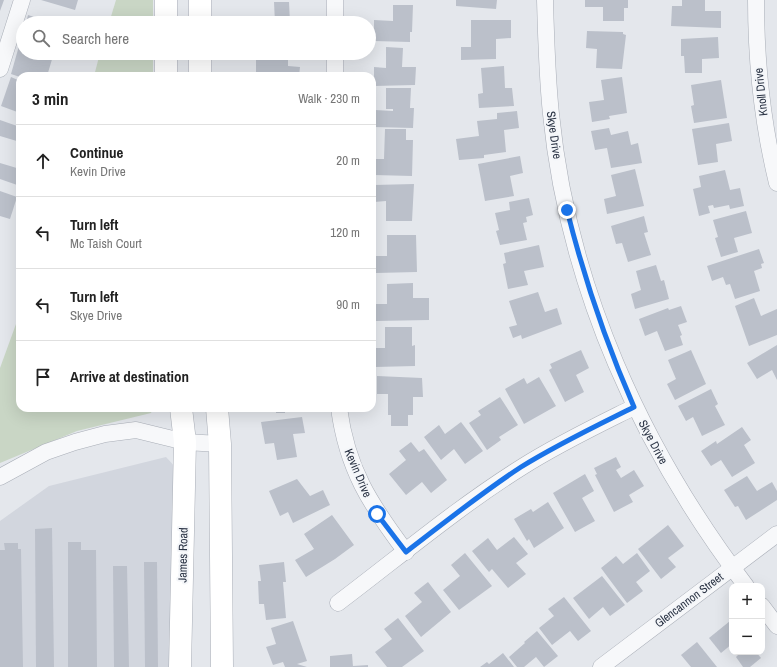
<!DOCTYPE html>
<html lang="en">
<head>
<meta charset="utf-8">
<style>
  :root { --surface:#fff; --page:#f6f6f6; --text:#222; --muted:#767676; --line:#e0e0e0 }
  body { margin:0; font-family:"Archivo Narrow",sans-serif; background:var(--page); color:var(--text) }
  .controls { position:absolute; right:12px; bottom:12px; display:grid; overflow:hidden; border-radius:8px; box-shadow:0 4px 16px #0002 }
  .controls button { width:36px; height:36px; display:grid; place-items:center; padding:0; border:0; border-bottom:1px solid var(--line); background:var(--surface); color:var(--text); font:20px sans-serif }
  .stop { position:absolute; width:12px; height:12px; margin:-9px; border:3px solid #1a73e8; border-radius:50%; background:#fff }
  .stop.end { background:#1a73e8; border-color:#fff; box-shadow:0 1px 4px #0008 }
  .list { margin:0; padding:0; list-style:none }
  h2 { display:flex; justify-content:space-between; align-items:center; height:52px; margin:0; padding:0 16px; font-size:17px }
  h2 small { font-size:13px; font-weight:400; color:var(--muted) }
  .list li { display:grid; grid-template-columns:26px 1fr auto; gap:12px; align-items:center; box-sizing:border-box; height:72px; padding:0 16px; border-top:1px solid var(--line) }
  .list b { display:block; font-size:15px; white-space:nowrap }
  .list p { margin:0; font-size:13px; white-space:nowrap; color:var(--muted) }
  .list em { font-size:13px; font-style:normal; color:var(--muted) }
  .icon { flex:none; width:22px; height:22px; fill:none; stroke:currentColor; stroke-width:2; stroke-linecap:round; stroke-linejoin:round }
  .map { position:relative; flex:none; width:777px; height:667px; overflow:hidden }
  .search { position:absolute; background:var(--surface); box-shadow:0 4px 16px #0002; left:16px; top:16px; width:360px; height:44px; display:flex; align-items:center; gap:10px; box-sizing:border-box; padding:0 14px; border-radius:22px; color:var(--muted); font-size:15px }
  .panel { position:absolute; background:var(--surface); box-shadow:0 4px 16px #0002; left:16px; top:72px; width:360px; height:340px; border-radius:12px }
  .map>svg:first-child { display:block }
  .built { fill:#d2d6de }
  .green { fill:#c9d6c5 }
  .building { fill:#bbc0ca }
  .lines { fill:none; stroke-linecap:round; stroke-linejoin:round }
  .street-casing { stroke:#a9aeb7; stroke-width:17 }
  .secondary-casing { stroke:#a9aeb7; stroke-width:23 }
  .street { stroke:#f7f8fa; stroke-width:16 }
  .secondary { stroke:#fff; stroke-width:22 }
  .route { stroke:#1a73e8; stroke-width:5 }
  .labels { text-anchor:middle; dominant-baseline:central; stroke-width:4; stroke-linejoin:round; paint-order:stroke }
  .street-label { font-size:12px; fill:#2b3445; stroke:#f4f6f9 }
</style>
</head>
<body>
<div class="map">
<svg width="777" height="667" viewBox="0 0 777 667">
  <rect width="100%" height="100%" fill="#e4e7ec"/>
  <polygon class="built" points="166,457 177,469 177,667 0,667 0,521 49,486"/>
  <g class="green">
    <polygon points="116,0 153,0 153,23 109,23"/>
    <polygon points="100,53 153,53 153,76 94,76"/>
    <polygon points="20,313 20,408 153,408 151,413 77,431 0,463 0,368"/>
  </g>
  <g class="building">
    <polygon points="0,0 4,0 0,11"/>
    <polygon points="41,0 78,0 75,10"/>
    <polygon points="456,0 497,0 496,9 456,6"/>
    <polygon points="585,0 628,0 628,8 624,8 624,21 603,21 603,7 585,7"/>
    <polygon points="682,0 705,0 705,11 721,11 721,28 671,26 672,6 682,6"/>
    <polygon points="274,2 289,2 290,23 275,23"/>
    <polygon points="393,5 413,5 412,32 410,32 410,42 374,41 374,20 393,21"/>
    <polygon points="28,15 52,23 26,23"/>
    <polygon points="471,20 511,20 511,38 496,39 496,59 461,60 461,47 471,47"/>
    <polygon points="587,31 623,32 623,34 626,35 622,69 596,68 597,49 586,48"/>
    <polygon points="718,37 719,58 702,59 702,73 685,73 684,56 681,56 681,39"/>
    <polygon points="19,46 23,47 23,53 42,53 53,56 47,76 20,77 11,74"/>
    <polygon points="386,47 403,48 402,67 416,67 415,85 374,86 374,67 386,68"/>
    <polygon points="256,53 288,53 288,66 300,67 299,76 249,76 250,73 256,73"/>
    <polygon points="504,66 505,88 512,88 514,106 479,108 478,94 483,93 481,68"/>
    <polygon points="11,77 20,81 20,113 1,106"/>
    <polygon points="622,77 627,113 609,116 610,119 592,122 589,102 604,100 601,80"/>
    <polygon points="721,80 727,118 694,123 691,106 694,105 691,85"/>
    <polygon points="386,88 411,88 410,108 414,108 413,128 374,127 375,110 393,111 393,109 386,109"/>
    <polygon points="517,111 519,128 504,130 506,152 484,155 484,158 459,160 456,139 479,136 477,121 497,119 497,113"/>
    <polygon points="0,120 20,127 20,142 0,136"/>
    <polygon points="729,123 732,141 716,144 718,162 698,165 692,129"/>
    <polygon points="609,128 611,135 628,131 631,145 638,143 642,163 611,168 607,148 595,150 591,131"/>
    <polygon points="385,129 406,129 406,140 413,140 412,176 374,175 374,159 384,159"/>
    <polygon points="520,156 523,173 510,176 514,196 485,201 478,164"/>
    <polygon points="0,163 20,169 20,186 0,179"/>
    <polygon points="635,169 644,206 607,214 604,199 616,196 611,175"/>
    <polygon points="725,170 730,190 740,188 744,206 730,209 729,205 714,208 713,205 708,206 710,213 699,216 693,189 701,187 699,176"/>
    <polygon points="414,184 412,221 386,221 386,201 374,202 374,185"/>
    <polygon points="0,191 17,197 10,219 0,216"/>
    <polygon points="529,198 533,215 526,217 527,222 523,223 527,240 500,245 496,231 499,230 495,213 510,210 509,202"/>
    <polygon points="746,211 752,233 734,238 738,252 721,257 715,238 718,237 713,220"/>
    <polygon points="644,216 648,232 644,233 651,255 628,262 622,243 616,244 611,226"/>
    <polygon points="387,235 416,235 417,272 376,273 376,256 387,256"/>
    <polygon points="539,245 544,267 524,271 528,285 508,289 503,264 506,263 504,253"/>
    <polygon points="759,249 764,263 761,264 762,268 754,271 760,291 735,299 730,284 726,285 723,277 712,281 707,266"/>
    <polygon points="656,265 661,281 664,280 669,299 635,309 631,294 641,290 636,271"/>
    <polygon points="413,283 413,298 429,298 429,320 376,321 376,304 387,304 387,284"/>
    <polygon points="538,292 545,312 557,308 562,324 522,339 521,335 513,338 509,327 517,325 509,301"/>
    <polygon points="754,298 761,316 777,309 777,335 749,346 735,306"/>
    <polygon points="681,306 687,322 678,325 682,335 680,336 683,345 665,351 657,331 645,336 639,319 668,308 669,310"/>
    <polygon points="385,327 412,327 412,346 415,345 415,366 375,367 375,348 385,348"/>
    <polygon points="777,345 777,380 772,370 757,379 747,363"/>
    <polygon points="581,350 589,368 576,375 584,392 565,402 549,370 552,368 550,364"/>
    <polygon points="691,350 706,384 675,400 667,384 676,379 668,360"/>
    <polygon points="377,376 422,378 423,397 413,397 413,415 408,415 408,426 391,426 391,415 388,415 388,394 377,394"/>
    <polygon points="539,377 556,406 524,424 505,389 524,378 527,384"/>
    <polygon points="711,389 718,404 715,406 725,425 702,436 693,417 686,421 678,406"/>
    <polygon points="500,397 518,425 499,437 501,440 487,450 469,423 481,415 478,411"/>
    <rect x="276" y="408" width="9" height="5"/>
    <polygon points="302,417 305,433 293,434 297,457 277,460 274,443 265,444 261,422"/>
    <polygon points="461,422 483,451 465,464 454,449 441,460 424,437 439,425 445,434"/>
    <polygon points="742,427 751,440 744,445 755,463 732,477 721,460 711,466 701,451 716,441 717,444"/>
    <polygon points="411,442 419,452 424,449 447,480 431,493 422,482 406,495 389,474 406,460 399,451"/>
    <polygon points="616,457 621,467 616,470 621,478 634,470 644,486 629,495 633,502 614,512 595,475 597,474 594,468"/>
    <polygon points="585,474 594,491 582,498 595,521 575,532 553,493"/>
    <polygon points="747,476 757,491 772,482 777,491 777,500 746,520 738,506 735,507 724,490"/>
    <polygon points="297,479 310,496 323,490 330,505 293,523 288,512 280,516 269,491"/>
    <polygon points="548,502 564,528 534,548 529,539 527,541 514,519 531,509 533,512"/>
    <polygon points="332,515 354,545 335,559 306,577 295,560 314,549 304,534"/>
    <polygon points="668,525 684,546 668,558 676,567 661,579 638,549"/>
    <polygon points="52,528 54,667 36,667 35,529"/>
    <polygon points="514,537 528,554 516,563 526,574 508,588 492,569 489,572 472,551 488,538 497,550"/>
    <polygon points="68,542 81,542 81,550 96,550 97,667 68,667"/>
    <polygon points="4,543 18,543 18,549 21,549 23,667 0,667 0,550 5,550"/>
    <polygon points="465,553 492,586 459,610 443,590 460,576 451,565"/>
    <polygon points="637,553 650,571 636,582 643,591 627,603 601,568 616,556 623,564"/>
    <polygon points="144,562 157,562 158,667 145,667"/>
    <polygon points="284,562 286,582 283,582 286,618 266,620 264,604 259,604 258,581 261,581 259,565"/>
    <polygon points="113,566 127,566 129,667 114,667"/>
    <polygon points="602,576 625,605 610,616 603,607 589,619 573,598"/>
    <polygon points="428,582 451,612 421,637 405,616 422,602 414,593"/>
    <polygon points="564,597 591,631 578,641 570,631 552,645 539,628 554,616 548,609"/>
    <polygon points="398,618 424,651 402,667 387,667 375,652 392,639 384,629"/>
    <polygon points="293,621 307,661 297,664 307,667 285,667 283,662 273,665 266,647 276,644 271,628"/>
    <polygon points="730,621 732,624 732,644 721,653 709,638"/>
    <polygon points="537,631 558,656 544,667 536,657 524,667 517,667 509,657 525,643 524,642"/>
    <polygon points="697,642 717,667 691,667 681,655"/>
    <polygon points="741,652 756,652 761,658 750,667 743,667 736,657"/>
    <polygon points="503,653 514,667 480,667 487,662 489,664"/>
    <polygon points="352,654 353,667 330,667 330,656"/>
    <polygon points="368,665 368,667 353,667 353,666"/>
  </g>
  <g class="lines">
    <defs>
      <g id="street">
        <path d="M545,0C546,38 547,76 551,114C568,287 642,449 746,586"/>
        <path d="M756,0C756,62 762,122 777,183"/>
        <polyline points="335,23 335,0"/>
        <polyline points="335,53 335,76"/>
        <polyline points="0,69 22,0"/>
        <path d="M339,408C347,469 370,504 406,552"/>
        <polyline points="0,477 46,452 75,442 105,434 136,430 185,442 220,444"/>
        <path d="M338,603C399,557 458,507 522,467C558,444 596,426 634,407"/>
        <polyline points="762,606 777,626"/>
        <polyline points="601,667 777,534"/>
      </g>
      <g id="secondary">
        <polyline points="166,0 166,23"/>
        <polyline points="200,0 200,23"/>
        <polyline points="166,53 166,76"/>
        <polyline points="200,53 200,76"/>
        <polyline points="217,408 220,444 222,667"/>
        <polyline points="180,667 185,442 181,408"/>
      </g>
    </defs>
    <use href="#street" class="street-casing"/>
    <use href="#secondary" class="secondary-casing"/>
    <use href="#street" class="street"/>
    <use href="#secondary" class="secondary"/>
  </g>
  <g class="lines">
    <path class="route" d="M377,514L406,552C444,523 481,493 521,467C558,444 596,426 634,407C606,343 584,278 567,210"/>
  </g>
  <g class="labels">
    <g class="street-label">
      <text transform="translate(761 92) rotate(-96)">Knoll Drive</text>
      <text transform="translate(554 135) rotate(82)">Skye Drive</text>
      <text transform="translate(653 442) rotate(62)">Skye Drive</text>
      <text transform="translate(358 473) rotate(67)">Kevin Drive</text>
      <text transform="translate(183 555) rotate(-89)">James Road</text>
      <text transform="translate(689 600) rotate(-37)">Glencannon Street</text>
    </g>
  </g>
</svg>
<div class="controls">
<button>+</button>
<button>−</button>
</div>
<div class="stop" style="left:377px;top:514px"></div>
<div class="stop end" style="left:567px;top:210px"></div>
<div class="search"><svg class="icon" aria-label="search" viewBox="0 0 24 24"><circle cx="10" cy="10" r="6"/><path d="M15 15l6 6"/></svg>Search here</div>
<section class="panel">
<h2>3 min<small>Walk · 230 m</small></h2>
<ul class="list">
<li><svg class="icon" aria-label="ahead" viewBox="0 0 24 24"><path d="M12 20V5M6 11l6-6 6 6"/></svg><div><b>Continue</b><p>Kevin Drive</p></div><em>20 m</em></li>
<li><svg class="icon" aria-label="left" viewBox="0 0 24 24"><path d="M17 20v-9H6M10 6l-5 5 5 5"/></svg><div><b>Turn left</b><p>Mc Taish Court</p></div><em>120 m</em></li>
<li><svg class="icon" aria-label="left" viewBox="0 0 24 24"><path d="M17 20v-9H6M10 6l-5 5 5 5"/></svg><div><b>Turn left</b><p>Skye Drive</p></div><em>90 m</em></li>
<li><svg class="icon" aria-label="arrive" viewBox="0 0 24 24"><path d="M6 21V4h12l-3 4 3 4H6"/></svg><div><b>Arrive at destination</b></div></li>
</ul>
</section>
</div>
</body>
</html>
